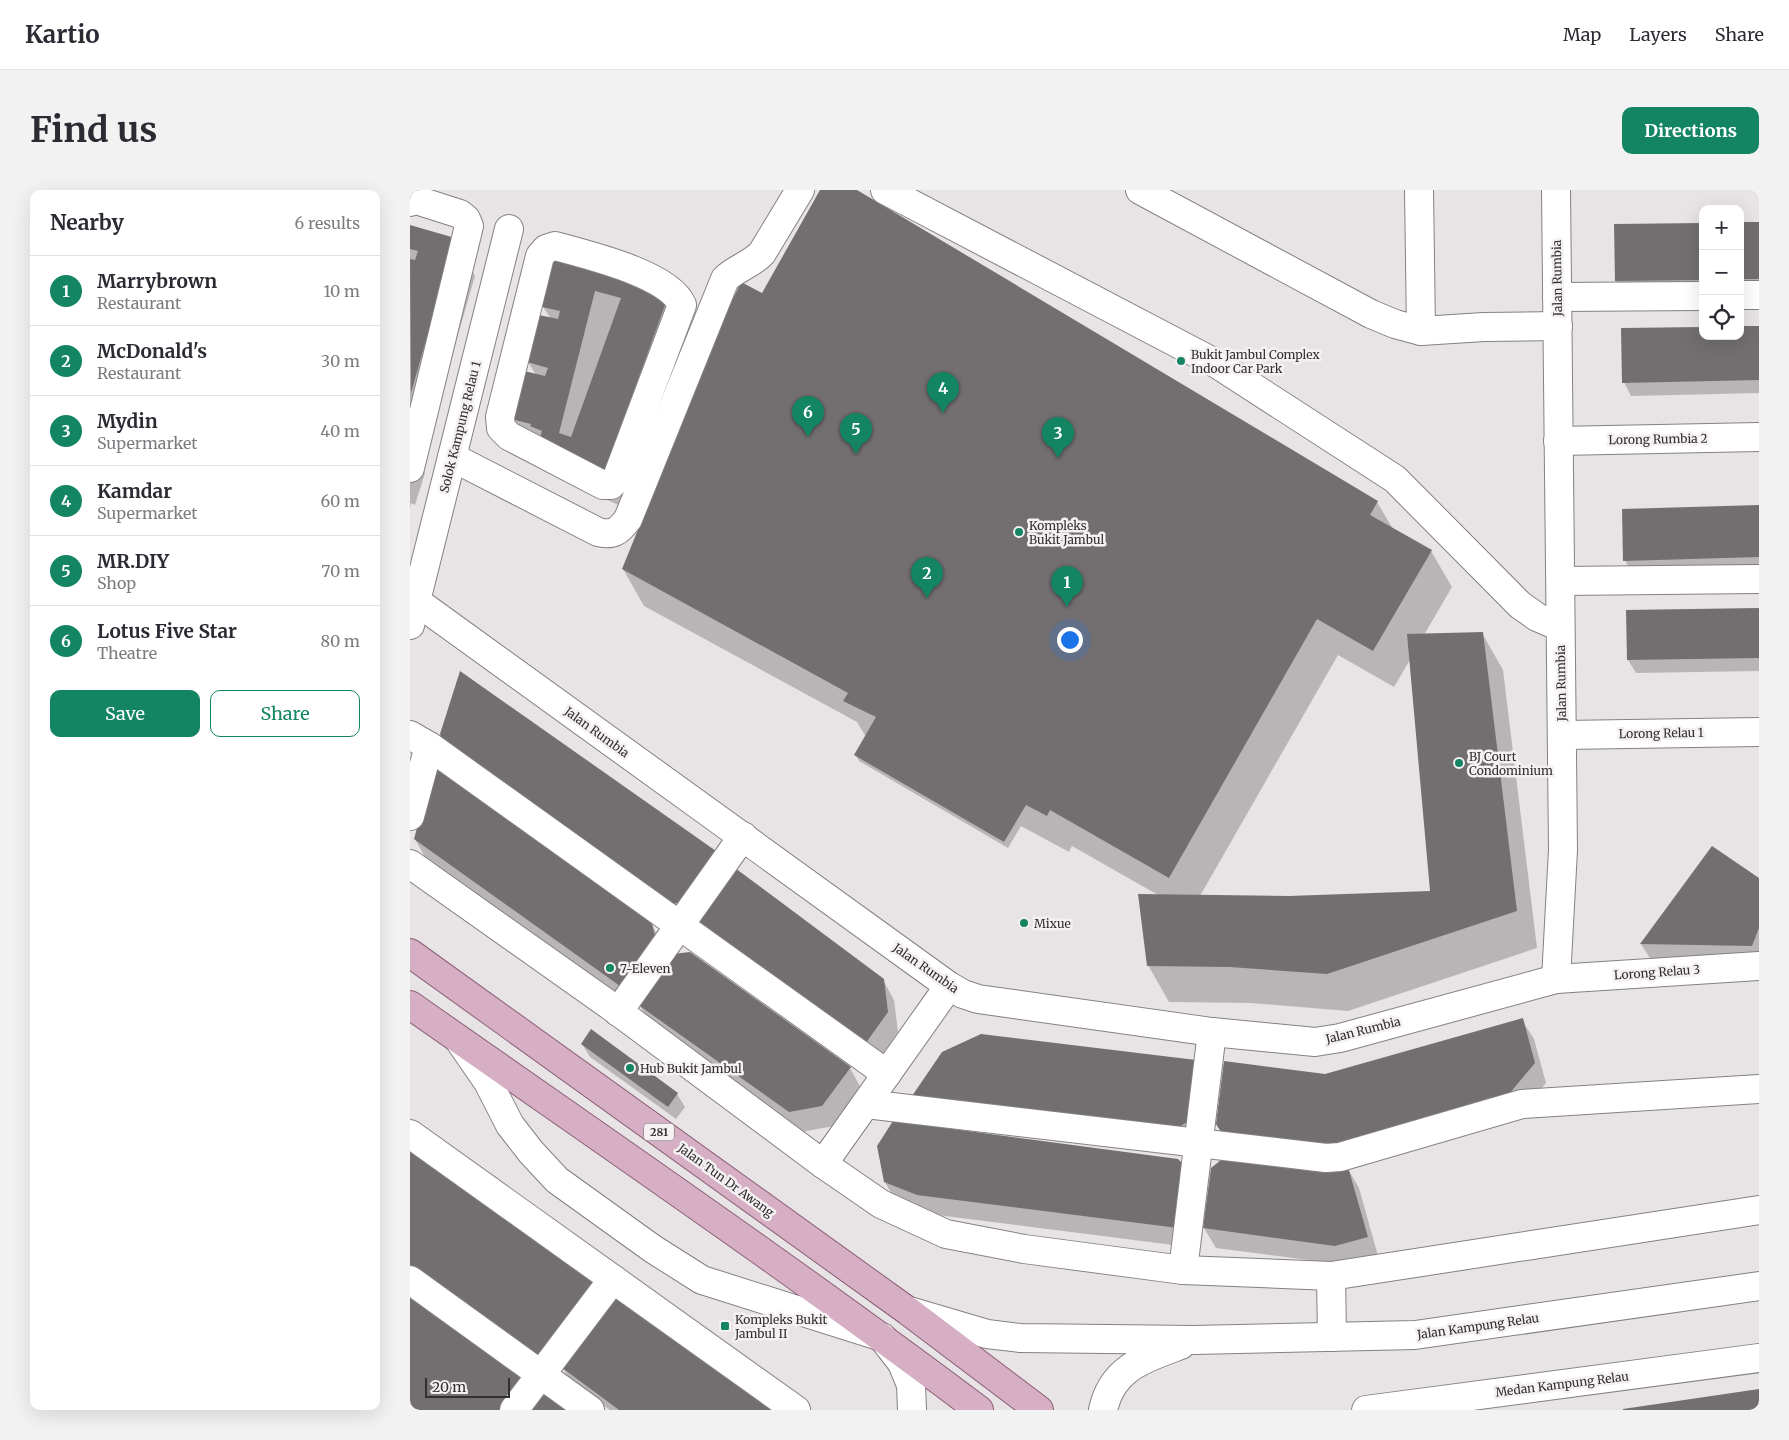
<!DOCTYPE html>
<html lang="en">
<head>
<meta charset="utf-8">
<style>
  :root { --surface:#fff; --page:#f2f2f3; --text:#2b2b33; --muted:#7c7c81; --line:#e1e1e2; --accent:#148563 }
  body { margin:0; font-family:Merriweather,serif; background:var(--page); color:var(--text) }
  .controls { position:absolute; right:15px; top:15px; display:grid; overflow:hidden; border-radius:10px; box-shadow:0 5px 20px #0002 }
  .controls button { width:45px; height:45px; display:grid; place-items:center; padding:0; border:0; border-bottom:1px solid var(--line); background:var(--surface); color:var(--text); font:25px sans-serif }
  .scale { position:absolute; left:15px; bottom:12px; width:85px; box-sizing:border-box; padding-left:5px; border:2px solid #312f30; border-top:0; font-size:14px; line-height:18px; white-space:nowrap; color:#312f30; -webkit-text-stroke:4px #f5f0f2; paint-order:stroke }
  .you { position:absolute; left:659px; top:449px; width:18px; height:18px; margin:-12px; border:4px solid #fff; border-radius:50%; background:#1a73e8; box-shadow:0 0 0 8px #1a73e833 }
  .badge { display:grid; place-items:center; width:32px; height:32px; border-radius:50%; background:var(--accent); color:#fff; font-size:16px; font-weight:700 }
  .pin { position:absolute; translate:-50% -41px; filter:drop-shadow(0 1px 2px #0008) }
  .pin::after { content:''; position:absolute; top:26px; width:18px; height:15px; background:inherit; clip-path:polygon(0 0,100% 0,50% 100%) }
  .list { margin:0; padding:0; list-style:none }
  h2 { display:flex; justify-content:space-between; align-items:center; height:65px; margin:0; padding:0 20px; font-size:21px }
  h2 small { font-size:16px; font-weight:400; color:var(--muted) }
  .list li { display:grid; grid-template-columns:32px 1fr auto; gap:15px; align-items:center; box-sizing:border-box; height:70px; padding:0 20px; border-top:1px solid var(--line) }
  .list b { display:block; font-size:19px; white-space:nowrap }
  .list p { margin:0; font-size:16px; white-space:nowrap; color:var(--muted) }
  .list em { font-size:16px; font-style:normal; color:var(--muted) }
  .actions { display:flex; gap:10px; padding:15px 20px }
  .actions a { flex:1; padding:11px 0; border:1px solid var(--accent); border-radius:10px; text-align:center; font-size:18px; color:var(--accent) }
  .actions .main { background:var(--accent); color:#fff }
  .icon { flex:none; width:28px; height:28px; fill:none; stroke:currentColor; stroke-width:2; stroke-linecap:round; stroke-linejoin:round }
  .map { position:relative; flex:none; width:1349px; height:1220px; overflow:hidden; border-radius:10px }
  header { display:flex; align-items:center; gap:30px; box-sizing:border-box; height:70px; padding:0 25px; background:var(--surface); border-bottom:1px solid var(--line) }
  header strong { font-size:24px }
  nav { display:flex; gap:28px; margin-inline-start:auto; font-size:18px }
  .intro { display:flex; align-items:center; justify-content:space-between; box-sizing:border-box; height:120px; padding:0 30px }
  h1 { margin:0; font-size:35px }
  .button { padding:12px 22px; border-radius:10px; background:var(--accent); color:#fff; font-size:18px; font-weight:700 }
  main { display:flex; gap:30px; padding:0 30px }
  aside { flex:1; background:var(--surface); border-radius:10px; box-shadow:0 5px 20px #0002 }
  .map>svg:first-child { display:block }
  .shadow { fill:#0003; fill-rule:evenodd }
  .building { fill:#736f71; fill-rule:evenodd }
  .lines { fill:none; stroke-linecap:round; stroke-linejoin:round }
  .minor-casing { stroke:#858183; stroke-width:30 }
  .major-casing { stroke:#8a5f76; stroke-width:30 }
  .minor { stroke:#fff; stroke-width:28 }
  .major { stroke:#d6afc4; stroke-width:28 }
  .poi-dot { fill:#148563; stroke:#f5f0f2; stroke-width:2 }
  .labels { text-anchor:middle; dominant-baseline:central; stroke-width:5; stroke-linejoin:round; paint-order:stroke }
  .shield { fill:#f5f0f2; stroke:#6c696a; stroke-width:1 }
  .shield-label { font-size:11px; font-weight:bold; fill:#312f30 }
  .street-label { font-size:12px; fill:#312f30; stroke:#f5f0f2 }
  .poi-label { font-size:12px; fill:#312f30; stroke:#f5f0f2; text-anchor:start }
</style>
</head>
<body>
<header>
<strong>Kartio</strong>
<nav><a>Map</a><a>Layers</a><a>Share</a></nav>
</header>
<div class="intro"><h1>Find us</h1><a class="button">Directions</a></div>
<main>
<aside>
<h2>Nearby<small>6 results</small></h2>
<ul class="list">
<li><span class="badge">1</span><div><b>Marrybrown</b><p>Restaurant</p></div><em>10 m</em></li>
<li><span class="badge">2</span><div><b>McDonald's</b><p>Restaurant</p></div><em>30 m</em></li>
<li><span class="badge">3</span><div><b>Mydin</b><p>Supermarket</p></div><em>40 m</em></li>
<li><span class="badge">4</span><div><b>Kamdar</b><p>Supermarket</p></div><em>60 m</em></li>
<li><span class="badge">5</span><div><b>MR.DIY</b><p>Shop</p></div><em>70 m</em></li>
<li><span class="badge">6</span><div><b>Lotus Five Star</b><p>Theatre</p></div><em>80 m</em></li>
</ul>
<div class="actions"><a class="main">Save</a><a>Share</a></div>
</aside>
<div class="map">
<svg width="1349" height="1220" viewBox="0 0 1349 1220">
  <rect width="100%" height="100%" fill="#e8e3e5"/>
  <g class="shadow">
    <path d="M411,0H444L967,312L983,339L1021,361L1042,397L1014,445L1072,443L1093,480L1127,758L938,821L841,813L759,812L738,775L748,705L662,656L659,662L611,636L598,658L449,571L446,565L456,547L447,532L234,416L213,379L353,104ZM928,465L984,497L1001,468L1021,702L879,707L790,706Z"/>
    <rect x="1330" y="33" width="19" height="69"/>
    <polygon points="1293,34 1293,103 1214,104 1206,91"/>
    <polygon points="0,36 44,49 65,86 13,266 3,263 15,283 5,315 1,313 0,318"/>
    <polygon points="143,71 257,108 278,145 215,318 182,303 124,266 102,229 126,185 118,172 141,129 133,117"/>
    <polygon points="1349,137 1349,203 1221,206 1214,192 1293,146 1330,146"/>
    <polygon points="1349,316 1349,380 1222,384 1215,370"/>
    <polygon points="1349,419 1349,481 1226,483 1218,470"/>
    <polygon points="5,649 241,734 253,754 222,815 16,669"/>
    <polygon points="1349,690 1349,775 1243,773 1231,754"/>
    <polygon points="304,761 473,790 484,810 488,842 464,876"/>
    <polygon points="229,814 440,878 451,898 424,936 391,942 240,834"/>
    <polygon points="1112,830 1124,849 1136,893 1110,924 915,885"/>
    <polygon points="172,854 267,904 275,917 266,929 180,867"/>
    <polygon points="785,871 776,960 514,925"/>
    <polygon points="767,970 779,1057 519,1024 486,1012 475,992"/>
    <polygon points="938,979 949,998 968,1066 937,1075 806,1058 794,1038 917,985"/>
    <polygon points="152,1177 374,1220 200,1220 160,1190"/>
  </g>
  <g class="building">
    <polygon points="410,0 447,0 968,311 960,325 1022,360 963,461 907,429 759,688 640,620 637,626 616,615 594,652 444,565 466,527 433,511 438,503 212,379 316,123 331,92 352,103"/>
    <rect x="1330" y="32" width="19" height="57"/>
    <polygon points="1293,33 1293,90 1205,91 1204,34"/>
    <polygon points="0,35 45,48 1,203 0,69 5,70 8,61 0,59"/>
    <path d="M142,69H160L258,107L194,283L160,266V262L129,251L132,241L120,236L121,234L101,229L114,181L135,186L138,178L117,172L129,125L148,129L150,121L132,117ZM185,101L211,108L161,247L149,243Z"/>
    <polygon points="1330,136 1349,136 1349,190 1212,193 1211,138 1293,137 1293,146 1330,146"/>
    <polygon points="1349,315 1349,367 1213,371 1212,319"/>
    <polygon points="1349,418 1349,468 1217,470 1216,420"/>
    <polygon points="1073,442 1107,721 917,784 820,777 737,776 728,704 879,706 1020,701 997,444"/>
    <polygon points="50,481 306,661 271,712 257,716 32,552 30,544"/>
    <polygon points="24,576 242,733 245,746 210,796 4,649"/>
    <polygon points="1302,656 1349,688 1349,738 1342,756 1230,754"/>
    <polygon points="325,678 474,789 478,822 453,857 291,741 289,726"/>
    <polygon points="280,762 441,877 412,916 379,922 227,814 263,764"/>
    <polygon points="1113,828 1125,873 1099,904 920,958 813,945 806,934 814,871 915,884"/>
    <polygon points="181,839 268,903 258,917 171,854"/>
    <polygon points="571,844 786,870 779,931 764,940 502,906 532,862"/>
    <polygon points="483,931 768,969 776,977 768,1038 507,1005 474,992 467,956"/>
    <polygon points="0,958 191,1086 130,1167 0,1077"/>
    <polygon points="811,970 917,983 938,977 958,1047 925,1056 793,1038 801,978"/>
    <polygon points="208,1097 377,1220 209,1220 151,1177"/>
    <polygon points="0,1100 117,1184 92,1220 0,1220"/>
    <polygon points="138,1196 170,1220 121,1220"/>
    <polygon points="1349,1199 1349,1220 1213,1220 1213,1219"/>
  </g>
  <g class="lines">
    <defs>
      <g id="minor">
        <polyline points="475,0 807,174 985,289 1110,415 1127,427 1150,437"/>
        <polyline points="730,0 961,124 985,134 1011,141 1074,137 1148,136"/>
        <polyline points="1009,0 1011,141"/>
        <polyline points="0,12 6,10 50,24 56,29 59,36 0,278"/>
        <path d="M145,56C177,65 259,84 272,115L206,290L201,295H193L99,246L91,238L90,227L130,66L136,59Z"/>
        <polyline points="1330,105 1349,105"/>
        <polyline points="1147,107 1293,106"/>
        <polyline points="1148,251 1349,247"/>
        <path d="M42,267L188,342C203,346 209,341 218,329L315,89C326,78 341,75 352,63L390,0"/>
        <polyline points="1151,391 1349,389"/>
        <polyline points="6,411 539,796 553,804 568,809 802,842 905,852 930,848 1146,789 1349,776"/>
        <polyline points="0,435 99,39"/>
        <polyline points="0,545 19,556 0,626"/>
        <polyline points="1153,545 1349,542"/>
        <polyline points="19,556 477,884"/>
        <polyline points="0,674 202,817 413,974 471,1014 536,1044 614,1059 773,1080 921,1086 1349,1020"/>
        <polyline points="1146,789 1153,660 1146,0"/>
        <polyline points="208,822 333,646"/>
        <polyline points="49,850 78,892 100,935 121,962 147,990 243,1059 292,1090 472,1147 492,1173 501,1195 502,1220"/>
        <polyline points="456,914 916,968 930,967 1112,914 1349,899"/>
        <polyline points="0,944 386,1220"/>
        <polyline points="413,974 539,796"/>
        <polyline points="773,1080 802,842"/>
        <polyline points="921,1086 922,1147"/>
        <polyline points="0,1090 180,1220"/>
        <polyline points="499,1121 577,1144 610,1148 784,1150 1005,1145 1349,1096"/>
        <polyline points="104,1220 203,1089"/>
        <path d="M693,1220C702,1177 736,1168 771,1155"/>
        <polyline points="956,1220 1349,1168"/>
      </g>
      <g id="major">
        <polyline points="0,763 498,1121 629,1220"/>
        <path d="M0,815C191,949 383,1080 569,1220"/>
      </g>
    </defs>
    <use href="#minor" class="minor-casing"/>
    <use href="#major" class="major-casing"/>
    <use href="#minor" class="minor"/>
    <use href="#major" class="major"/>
  </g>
  <g class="poi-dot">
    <circle cx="771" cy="171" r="5"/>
    <circle cx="609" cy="342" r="5"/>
    <circle cx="1049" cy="573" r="5"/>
    <circle cx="614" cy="733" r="5"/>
    <circle cx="200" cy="778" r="5"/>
    <circle cx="220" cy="878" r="5"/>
    <rect x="310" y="1131" width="10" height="10" rx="2.5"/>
  </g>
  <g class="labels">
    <rect class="shield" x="234" y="933.5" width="30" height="17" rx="4"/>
    <g class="shield-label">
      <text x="249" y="942">281</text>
    </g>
    <g class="street-label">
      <text transform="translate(1147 88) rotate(-91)">Jalan Rumbia</text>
      <text transform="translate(50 237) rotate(-76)">Solok Kampung Relau 1</text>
      <text transform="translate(1248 249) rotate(-1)">Lorong Rumbia 2</text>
      <text transform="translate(1151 493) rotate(-91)">Jalan Rumbia</text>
      <text transform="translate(187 542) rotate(36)">Jalan Rumbia</text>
      <text transform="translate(1251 543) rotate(-1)">Lorong Relau 1</text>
      <text transform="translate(516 778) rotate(35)">Jalan Rumbia</text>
      <text transform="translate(1247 782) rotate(-4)">Lorong Relau 3</text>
      <text transform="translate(953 840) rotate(-14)">Jalan Rumbia</text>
      <text transform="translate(316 990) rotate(36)">Jalan Tun Dr Awang</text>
      <text transform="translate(1068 1136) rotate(-8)">Jalan Kampung Relau</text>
      <text transform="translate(1152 1194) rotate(-7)">Medan Kampung Relau</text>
    </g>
    <g class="poi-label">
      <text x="781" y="164">Bukit Jambul Complex<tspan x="781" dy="14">Indoor Car Park</tspan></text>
      <text x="619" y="335">Kompleks<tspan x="619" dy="14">Bukit Jambul</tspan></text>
      <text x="1059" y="566">BJ Court<tspan x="1059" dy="14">Condominium</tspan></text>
      <text x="624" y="733">Mixue</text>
      <text x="210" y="778">7-Eleven</text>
      <text x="230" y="878">Hub Bukit Jambul</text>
      <text x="325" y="1129">Kompleks Bukit<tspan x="325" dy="14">Jambul II</tspan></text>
    </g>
  </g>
</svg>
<div class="controls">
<button>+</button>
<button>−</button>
<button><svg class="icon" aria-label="locate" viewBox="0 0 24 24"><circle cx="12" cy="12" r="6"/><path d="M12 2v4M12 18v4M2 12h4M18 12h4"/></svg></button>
</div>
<div class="scale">20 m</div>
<div class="you"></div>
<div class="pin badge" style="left:657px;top:417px">1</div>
<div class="pin badge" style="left:517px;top:408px">2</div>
<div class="pin badge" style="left:648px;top:268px">3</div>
<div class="pin badge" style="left:533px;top:223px">4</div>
<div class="pin badge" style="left:446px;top:264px">5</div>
<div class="pin badge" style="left:398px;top:247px">6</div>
</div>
</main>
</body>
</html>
